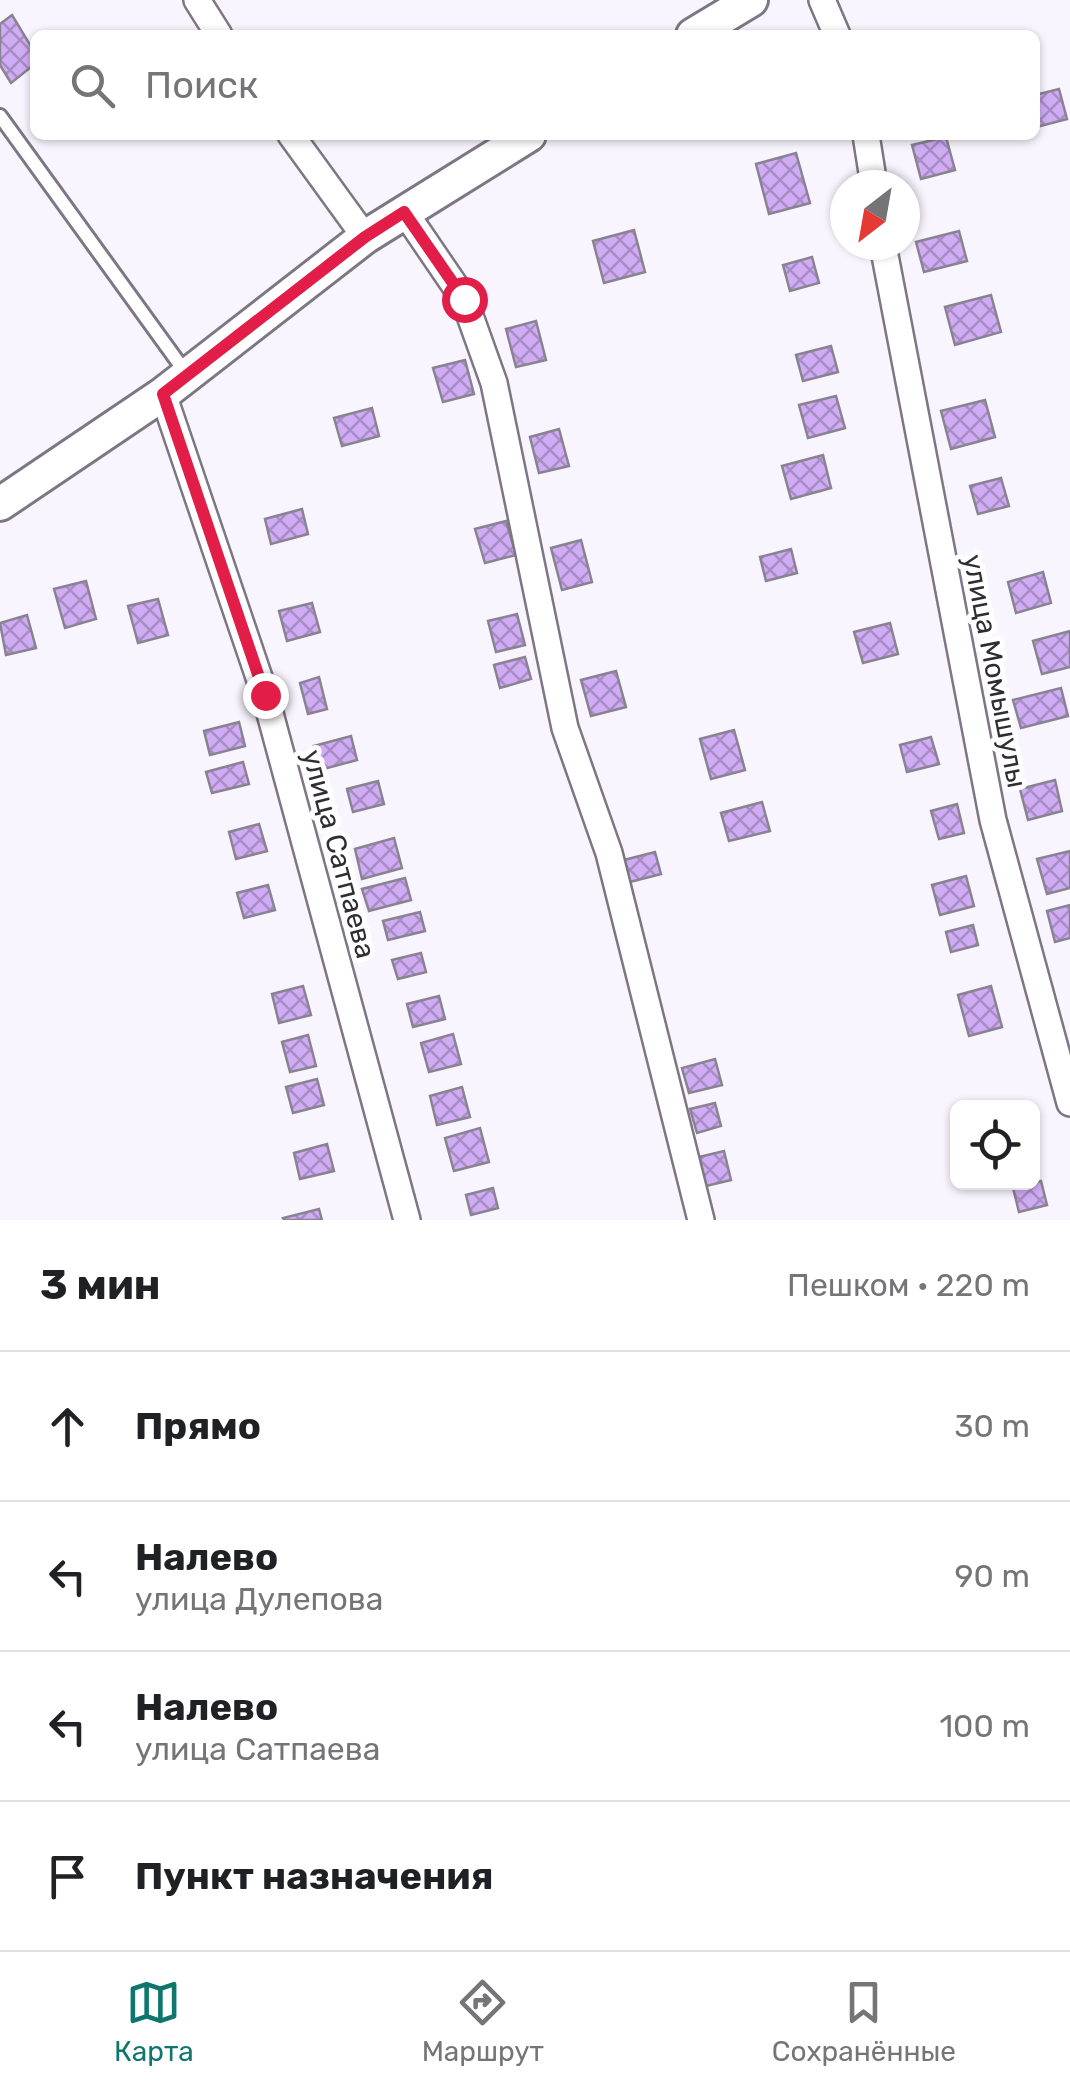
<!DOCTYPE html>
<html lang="ru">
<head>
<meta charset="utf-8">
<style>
  :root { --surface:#fff; --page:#f2f2f2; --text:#202124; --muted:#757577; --line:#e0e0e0; --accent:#0f766e }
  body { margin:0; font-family:Rubik,sans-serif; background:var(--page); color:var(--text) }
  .controls { position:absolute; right:30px; bottom:30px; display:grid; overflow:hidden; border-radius:15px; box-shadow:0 2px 8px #0004 }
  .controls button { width:90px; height:90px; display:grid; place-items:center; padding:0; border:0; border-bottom:2px solid var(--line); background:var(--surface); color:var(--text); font:50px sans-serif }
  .compass { position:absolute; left:830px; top:170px; width:90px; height:90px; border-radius:50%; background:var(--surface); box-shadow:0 2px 8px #0004; rotate:211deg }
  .stop { position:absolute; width:30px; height:30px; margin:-22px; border:8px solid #e11d48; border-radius:50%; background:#fff }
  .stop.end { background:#e11d48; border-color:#fff; box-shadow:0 2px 10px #0008 }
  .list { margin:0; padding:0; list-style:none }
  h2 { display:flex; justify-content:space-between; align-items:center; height:130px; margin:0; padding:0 40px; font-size:42px }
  h2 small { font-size:32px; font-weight:400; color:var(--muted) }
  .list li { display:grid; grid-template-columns:65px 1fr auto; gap:30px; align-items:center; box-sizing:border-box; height:150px; padding:0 40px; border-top:2px solid var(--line) }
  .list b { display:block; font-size:38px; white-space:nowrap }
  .list p { margin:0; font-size:32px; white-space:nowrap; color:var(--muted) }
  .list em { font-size:32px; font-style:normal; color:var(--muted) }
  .icon { flex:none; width:55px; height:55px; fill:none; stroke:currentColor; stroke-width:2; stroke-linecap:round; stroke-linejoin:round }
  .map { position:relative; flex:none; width:1070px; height:1220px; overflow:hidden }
  .search { position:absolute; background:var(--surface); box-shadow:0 2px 8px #0004; left:30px; right:30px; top:30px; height:110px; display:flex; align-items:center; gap:25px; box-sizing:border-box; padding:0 35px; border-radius:15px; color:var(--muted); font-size:38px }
  .sheet { height:730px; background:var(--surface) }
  nav { display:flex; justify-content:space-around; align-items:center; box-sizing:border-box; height:140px; border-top:2px solid var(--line); background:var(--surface); font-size:28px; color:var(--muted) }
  nav a { display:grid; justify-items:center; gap:5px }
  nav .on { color:var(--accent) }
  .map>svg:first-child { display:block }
  .building { fill:url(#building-cross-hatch); stroke:#898391; stroke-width:2.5 }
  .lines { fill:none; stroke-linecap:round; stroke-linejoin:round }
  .service-casing { stroke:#7d7785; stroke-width:18 }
  .minor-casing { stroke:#7d7785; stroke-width:30 }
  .tertiary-casing { stroke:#7d7785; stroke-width:38 }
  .service { stroke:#fff; stroke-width:12 }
  .minor { stroke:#fff; stroke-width:25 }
  .tertiary { stroke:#fff; stroke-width:32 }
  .route { stroke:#e11d48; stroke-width:12 }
  .labels { text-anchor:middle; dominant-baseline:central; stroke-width:10; stroke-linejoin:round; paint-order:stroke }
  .street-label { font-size:28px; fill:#2f2d33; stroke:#fff }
</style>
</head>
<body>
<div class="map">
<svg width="1070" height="1220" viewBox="0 0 1070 1220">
  <defs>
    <pattern id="building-cross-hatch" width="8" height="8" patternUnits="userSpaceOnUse" patternTransform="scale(2.5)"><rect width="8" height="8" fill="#cfacf4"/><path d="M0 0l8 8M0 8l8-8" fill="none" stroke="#a88cc6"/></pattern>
  </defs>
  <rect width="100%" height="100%" fill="#f9f5fe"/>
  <g class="building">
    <polygon points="12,15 35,53 35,64 11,83 0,65 0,24"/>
    <polygon points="1059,89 1067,119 1037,127 1035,95"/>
    <polygon points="946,137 955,170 921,179 912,145"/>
    <polygon points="796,153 810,203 769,214 756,164"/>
    <polygon points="634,230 645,272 604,283 593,241"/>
    <polygon points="959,231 967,261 924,272 916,242"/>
    <polygon points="812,257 819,283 790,291 783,265"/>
    <polygon points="991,295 1001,332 955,345 945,307"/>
    <polygon points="536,321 546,360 516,367 506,329"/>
    <polygon points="831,346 838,372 803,381 796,355"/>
    <polygon points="465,360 474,394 443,402 433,368"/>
    <polygon points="836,396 845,428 808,438 799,405"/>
    <polygon points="985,400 995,437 951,449 941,411"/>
    <polygon points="372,408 379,436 342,446 334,418"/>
    <polygon points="559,429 569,466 539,473 530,437"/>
    <polygon points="823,455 831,488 791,499 782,466"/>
    <polygon points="1001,478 1009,506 978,514 970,486"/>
    <polygon points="302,509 308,534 271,544 265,519"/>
    <polygon points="506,521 516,555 485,563 475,529"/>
    <polygon points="581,540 592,582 562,590 551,548"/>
    <polygon points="791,549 797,573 766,581 760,557"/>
    <polygon points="1043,572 1051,603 1016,613 1008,582"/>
    <polygon points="86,581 96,619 65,628 54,589"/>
    <polygon points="158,599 168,635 138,643 128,606"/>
    <polygon points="312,603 320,632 287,641 279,611"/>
    <polygon points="517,614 525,645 496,652 488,621"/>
    <polygon points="27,615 36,648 6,655 0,623"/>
    <polygon points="890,623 898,654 863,663 854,632"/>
    <polygon points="1070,631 1070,667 1042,674 1033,641"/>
    <polygon points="525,657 531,679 500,688 494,665"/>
    <polygon points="616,671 626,707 591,716 581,680"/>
    <polygon points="319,677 327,709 308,714 300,683"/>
    <polygon points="1061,688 1068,716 1021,728 1013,700"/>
    <polygon points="239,722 245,746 210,755 204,731"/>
    <polygon points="734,730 745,770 711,779 700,739"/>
    <polygon points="351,736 357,760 320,770 314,746"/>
    <polygon points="931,737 939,764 907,772 900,745"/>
    <polygon points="243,762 249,784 212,793 206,772"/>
    <polygon points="1055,780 1062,811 1028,820 1020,789"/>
    <polygon points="378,781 384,804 353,812 347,789"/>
    <polygon points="762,802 770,831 729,841 721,813"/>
    <polygon points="957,804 964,833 939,839 931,811"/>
    <polygon points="259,824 267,851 236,859 229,832"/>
    <polygon points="394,838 402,868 362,879 355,849"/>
    <polygon points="1070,851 1070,888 1047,894 1037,859"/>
    <polygon points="655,852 661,874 630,882 624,860"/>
    <polygon points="966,876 974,906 940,915 932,885"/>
    <polygon points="405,878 411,900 369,911 362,889"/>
    <polygon points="268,885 275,910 244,918 237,893"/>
    <polygon points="1070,905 1070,938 1055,942 1047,911"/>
    <polygon points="420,912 425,931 388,940 383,921"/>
    <polygon points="973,925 978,945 951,952 946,932"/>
    <polygon points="421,953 426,972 398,979 392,960"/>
    <polygon points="303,986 311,1015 279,1023 272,994"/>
    <polygon points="991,986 1002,1027 969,1036 958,995"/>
    <polygon points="439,996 445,1019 413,1027 407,1004"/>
    <polygon points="453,1034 461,1064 429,1072 421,1043"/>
    <polygon points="308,1035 316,1066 290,1072 282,1042"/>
    <polygon points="715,1059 722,1085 689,1093 682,1068"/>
    <polygon points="317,1079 324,1105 293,1113 286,1087"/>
    <polygon points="462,1087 470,1117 437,1125 430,1096"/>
    <polygon points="715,1103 721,1126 697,1133 690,1109"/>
    <polygon points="480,1128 489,1162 454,1171 445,1138"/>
    <polygon points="327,1144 334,1171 300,1179 294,1153"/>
    <polygon points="724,1151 731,1180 702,1187 695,1158"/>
    <polygon points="1041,1181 1047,1205 1019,1212 1013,1188"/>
    <polygon points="493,1188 498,1208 471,1215 466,1195"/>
    <polygon points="319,1209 322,1220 284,1220 283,1218"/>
  </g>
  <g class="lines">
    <defs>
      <polyline id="service" points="0,116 186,373"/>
      <g id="minor">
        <polyline points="197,0 219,35"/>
        <polyline points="822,0 837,35"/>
        <polyline points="291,135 365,237"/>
        <polyline points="866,135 874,185"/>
        <polyline points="404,211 464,299 494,383 565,728 609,853 701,1220"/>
        <polyline points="883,245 993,820 1070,1103"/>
        <polyline points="163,394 265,695 407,1220"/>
      </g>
      <g id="tertiary">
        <polyline points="693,35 751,0"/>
        <polyline points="0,504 163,394 365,237 529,135"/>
      </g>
    </defs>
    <use href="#service" class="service-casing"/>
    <use href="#minor" class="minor-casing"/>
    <use href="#tertiary" class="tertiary-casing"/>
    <use href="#service" class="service"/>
    <use href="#minor" class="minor"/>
    <use href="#tertiary" class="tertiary"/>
  </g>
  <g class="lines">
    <polyline class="route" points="265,695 163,394 365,237 404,212 464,299"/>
  </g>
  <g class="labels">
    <g class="street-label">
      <text transform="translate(995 671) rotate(79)">улица Момышулы</text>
      <text transform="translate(339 854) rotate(75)">улица Сатпаева</text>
    </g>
  </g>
</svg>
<div class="controls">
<button><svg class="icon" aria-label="locate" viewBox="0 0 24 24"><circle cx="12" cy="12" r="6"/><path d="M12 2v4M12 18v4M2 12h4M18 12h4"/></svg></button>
</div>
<svg class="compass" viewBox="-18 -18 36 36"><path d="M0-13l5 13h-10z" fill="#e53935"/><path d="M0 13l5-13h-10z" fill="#757577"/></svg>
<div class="stop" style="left:464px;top:299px"></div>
<div class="stop end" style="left:265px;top:695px"></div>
<div class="search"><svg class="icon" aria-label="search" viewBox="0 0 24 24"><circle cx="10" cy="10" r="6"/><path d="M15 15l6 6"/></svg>Поиск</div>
</div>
<section class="sheet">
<h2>3 мин<small>Пешком · 220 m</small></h2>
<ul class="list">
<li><svg class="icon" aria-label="ahead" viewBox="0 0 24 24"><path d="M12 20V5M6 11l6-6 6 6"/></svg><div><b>Прямо</b></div><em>30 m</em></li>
<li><svg class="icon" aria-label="left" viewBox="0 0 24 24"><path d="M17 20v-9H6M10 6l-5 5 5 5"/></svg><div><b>Налево</b><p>улица Дулепова</p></div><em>90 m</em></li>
<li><svg class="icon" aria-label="left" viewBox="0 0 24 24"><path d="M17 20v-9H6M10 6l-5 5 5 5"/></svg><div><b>Налево</b><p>улица Сатпаева</p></div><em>100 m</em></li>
<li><svg class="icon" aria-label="arrive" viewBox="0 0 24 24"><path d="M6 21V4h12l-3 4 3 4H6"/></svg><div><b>Пункт назначения</b></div></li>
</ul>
</section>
<nav>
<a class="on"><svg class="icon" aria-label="map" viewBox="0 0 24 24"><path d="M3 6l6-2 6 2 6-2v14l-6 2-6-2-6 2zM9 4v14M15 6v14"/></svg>Карта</a>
<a><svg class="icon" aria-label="directions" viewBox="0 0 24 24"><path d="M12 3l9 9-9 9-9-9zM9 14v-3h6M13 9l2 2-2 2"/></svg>Маршрут</a>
<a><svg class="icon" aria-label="saved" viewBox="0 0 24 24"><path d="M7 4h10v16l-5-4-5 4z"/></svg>Сохранённые</a>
</nav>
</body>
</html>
